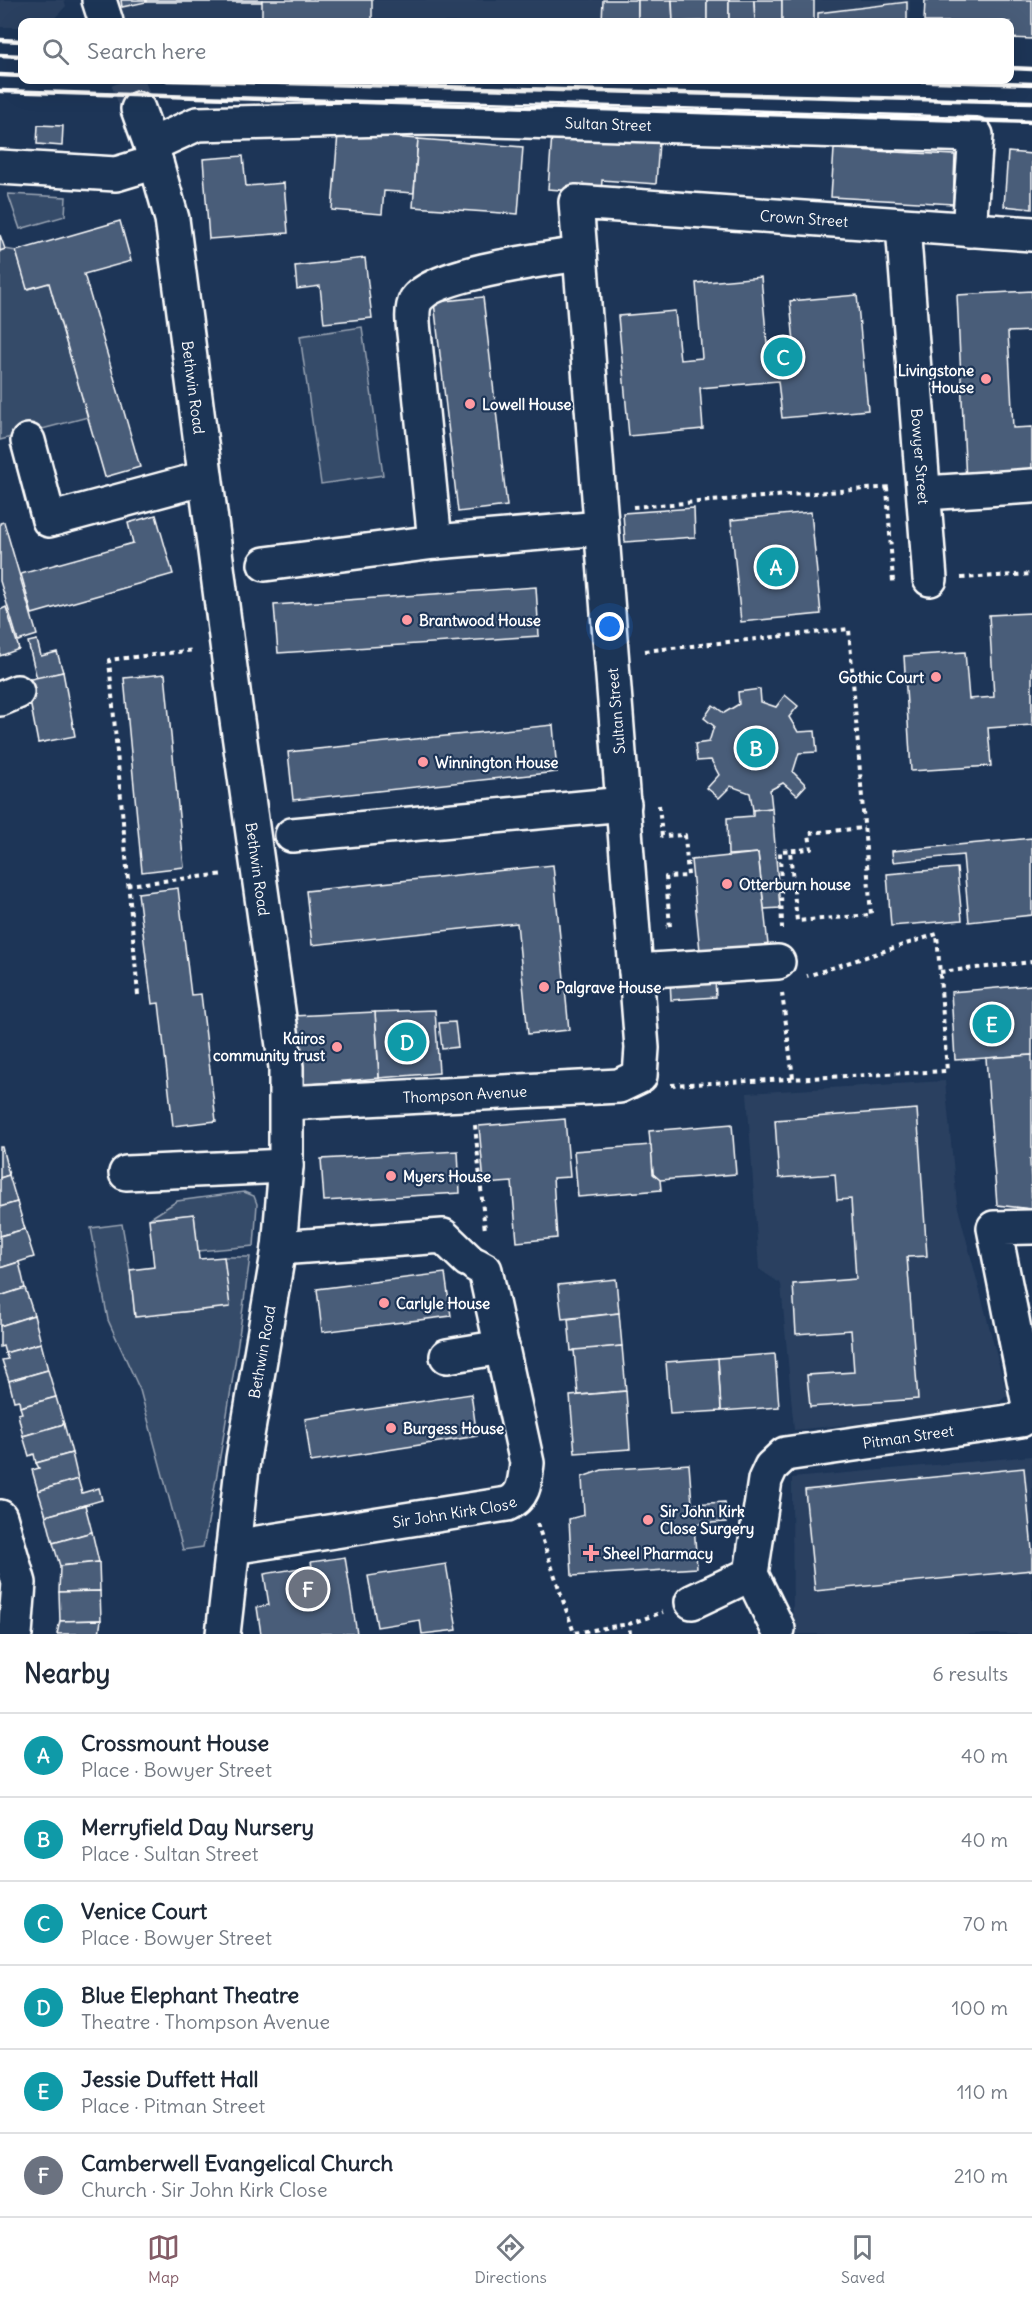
<!DOCTYPE html>
<html lang="en">
<head>
<meta charset="utf-8">
<style>
  :root { --surface:#fff; --page:#f2f2f3; --text:#1f2937; --muted:#747a83; --line:#e0e1e3; --accent:#845c67 }
  body { margin:0; font-family:Delius,sans-serif; background:var(--page); color:var(--text) }
  .you { position:absolute; left:610px; top:627px; width:21px; height:21px; margin:-15px; border:4px solid #fff; border-radius:50%; background:#1a73e8; box-shadow:0 0 0 9px #1a73e833 }
  .badge { display:grid; place-items:center; width:39px; height:39px; border-radius:50%; background:var(--accent); color:#fff; font-size:20px; font-weight:700 }
  .pin { position:absolute; translate:-50% -50%; border:3px solid #fff; box-shadow:0 2px 6px #0006 }
  .list { margin:0; padding:0; list-style:none }
  h2 { display:flex; justify-content:space-between; align-items:center; height:78px; margin:0; padding:0 24px; font-size:26px }
  h2 small { font-size:20px; font-weight:400; color:var(--muted) }
  .list li { display:grid; grid-template-columns:39px 1fr auto; gap:18px; align-items:center; box-sizing:border-box; height:84px; padding:0 24px; border-top:2px solid var(--line) }
  .list b { display:block; font-size:22px; white-space:nowrap }
  .list p { margin:0; font-size:20px; white-space:nowrap; color:var(--muted) }
  .list em { font-size:20px; font-style:normal; color:var(--muted) }
  .icon { flex:none; width:33px; height:33px; fill:none; stroke:currentColor; stroke-width:2; stroke-linecap:round; stroke-linejoin:round }
  .map { position:relative; flex:none; width:1032px; height:1634px; overflow:hidden }
  .search { position:absolute; background:var(--surface); box-shadow:0 6px 24px #0002; left:18px; right:18px; top:18px; height:66px; display:flex; align-items:center; gap:15px; box-sizing:border-box; padding:0 21px; border-radius:12px; color:var(--muted); font-size:22px }
  .sheet { height:582px; background:var(--surface) }
  nav { display:flex; justify-content:space-around; align-items:center; box-sizing:border-box; height:84px; border-top:2px solid var(--line); background:var(--surface); font-size:16px; color:var(--muted) }
  nav a { display:grid; justify-items:center; gap:3px }
  nav .on { color:var(--accent) }
  .map>svg:first-child { display:block }
  .built { fill:#2a4161 }
  .green { fill:#364b69; stroke:#9aa5b4; stroke-width:1.5 }
  .building { fill:#4a5d79; stroke:#fff; stroke-width:1.5 }
  .lines { fill:none; stroke-linecap:round; stroke-linejoin:round }
  .minor-tunnel { stroke:#344968; stroke-width:33; stroke-dasharray:33 16; stroke-linecap:butt }
  .minor-casing { stroke:#fff; stroke-width:38 }
  .path { stroke:#fff; stroke-width:4; stroke-dasharray:4.5 4.5; stroke-linecap:butt }
  .minor { stroke:#1d3557; stroke-width:33 }
  .rail { stroke:#fff; stroke-width:4.5 }
  .poi-dot { fill:#ff9aa2; stroke:#1d3557; stroke-width:2 }
  .labels { text-anchor:middle; dominant-baseline:central; stroke-width:4.5; stroke-linejoin:round; paint-order:stroke }
  .street-label { font-size:15px; fill:#fff; stroke:#1d3557 }
  .poi-label { font-size:15px; font-weight:bold; fill:#fff; stroke:#1d3557; text-anchor:start }
</style>
</head>
<body>
<div class="map">
<svg width="1032" height="1634" viewBox="0 0 1032 1634">
  <rect width="100%" height="100%" fill="#1d3557"/>
  <filter id="ink" filterUnits="userSpaceOnUse"><feTurbulence type="fractalNoise" baseFrequency=".0167" numOctaves="2"/><feDisplacementMap in="SourceGraphic" scale="12" xChannelSelector="R" yChannelSelector="G"/><feConvolveMatrix kernelMatrix="1 2 1 2 8 2 1 2 1" color-interpolation-filters="sRGB"/></filter>
  <g filter="url(#ink)">
    <g class="built">
      <polygon points="0,0 64,0 66,6 51,22 22,22 22,27 0,27"/>
      <polygon points="89,0 910,0 910,22 102,22"/>
      <polygon points="945,1081 957,1204 1007,1395 998,1403 939,1415 794,1430 781,1284 759,1269 747,1093"/>
      <polygon points="1032,1456 1032,1634 793,1634 792,1478"/>
    </g>
    <g class="green">
      <polygon points="8,194 66,197 65,216 20,229"/>
      <polygon points="5,249 16,251 28,289 49,283 88,417 0,440 0,251"/>
      <polygon points="362,327 383,475 321,484 300,336"/>
      <polygon points="244,1192 254,1196 257,1204 254,1246 198,1251 194,1214 149,1219 177,1201"/>
      <path d="M122,1224L130,1270L135,1317L229,1307L224,1257H250C237,1354 223,1451 203,1547L183,1550L140,1390L108,1320L91,1228Z"/>
    </g>
    <g class="building">
      <polygon points="121,0 146,0 146,2 122,7"/>
      <rect x="146" y="0" width="116" height="2"/>
      <rect x="262" y="0" width="110" height="22"/>
      <polygon points="603,0 638,0 638,22 602,22"/>
      <polygon points="638,0 672,0 673,22 638,22"/>
      <polygon points="672,0 707,0 707,21 673,22"/>
      <rect x="707" y="0" width="22" height="22"/>
      <polygon points="729,0 754,0 755,22 729,22"/>
      <polygon points="754,0 782,0 782,22 755,22"/>
      <rect x="782" y="0" width="32" height="22"/>
      <polygon points="925,0 1032,0 1032,39 1010,38 1010,22 924,22"/>
      <polygon points="907,2 907,22 818,22 818,13"/>
      <polygon points="38,125 63,126 62,146 37,144"/>
      <polygon points="338,133 418,139 414,193 384,191 382,214 332,210"/>
      <polygon points="552,134 659,142 656,184 602,180 601,193 548,189"/>
      <polygon points="418,139 523,147 518,214 413,207"/>
      <polygon points="834,149 955,155 953,204 831,197"/>
      <polygon points="1008,152 1032,154 1032,209 1004,206"/>
      <polygon points="243,156 246,186 284,183 288,233 209,239 203,159"/>
      <polygon points="120,221 131,261 84,274 140,467 105,477 49,283 27,289 16,251"/>
      <polygon points="0,235 5,249 0,251"/>
      <polygon points="365,258 372,318 324,323 320,286 297,289 295,266"/>
      <polygon points="761,277 768,355 795,353 790,301 857,295 868,410 782,418 778,381 700,388 703,429 629,436 618,316 675,311 680,360 702,358 696,283"/>
      <polygon points="1032,291 1032,331 1008,332 1013,428 1032,427 1032,478 966,482 957,295"/>
      <polygon points="483,297 507,506 458,512 434,302"/>
      <polygon points="694,508 695,537 625,542 623,513"/>
      <polygon points="811,512 821,614 741,622 731,520"/>
      <polygon points="156,515 173,574 32,614 21,574 133,543 128,523"/>
      <polygon points="4,522 37,635 18,641 0,581 0,523"/>
      <polygon points="536,587 539,636 278,653 274,605"/>
      <polygon points="6,607 19,649 0,656 0,610"/>
      <polygon points="1032,613 1032,725 988,728 991,766 911,771 904,656 965,652 969,699 994,697 989,615"/>
      <polygon points="37,640 41,656 57,652 63,672 37,679 28,642"/>
      <polygon points="63,672 75,736 38,743 26,680"/>
      <polygon points="165,674 184,867 142,872 124,678"/>
      <polygon points="760,689 761,702 776,707 785,695 798,706 789,717 798,732 815,731 817,752 799,753 793,772 806,785 797,795 783,783 770,790 772,808 753,810 750,793 731,786 719,798 707,788 719,775 711,760 697,761 695,744 709,742 714,726 704,718 713,705 724,713 739,704 738,692"/>
      <polygon points="553,725 557,772 293,800 288,752"/>
      <polygon points="772,808 780,908 764,909 758,853 728,855 727,818 753,816 753,810"/>
      <polygon points="1032,838 1032,915 969,922 963,855 893,862 892,851"/>
      <polygon points="758,853 769,954 701,961 691,860"/>
      <polygon points="553,865 569,1030 528,1034 517,923 312,945 306,891"/>
      <polygon points="957,868 962,920 891,926 887,874"/>
      <polygon points="178,888 191,995 201,994 216,1121 173,1126 159,1003 152,1004 138,893"/>
      <polygon points="715,977 716,997 671,1000 670,979"/>
      <polygon points="1032,985 1032,1055 955,1060 951,992"/>
      <polygon points="435,1010 439,1073 379,1078 375,1012"/>
      <polygon points="375,1012 379,1078 300,1085 293,1016"/>
      <polygon points="455,1022 458,1047 442,1049 439,1023"/>
      <polygon points="1032,1055 1032,1159 1030,1159 1032,1209 997,1205 986,1058"/>
      <polygon points="917,1109 927,1256 907,1257 918,1399 810,1407 807,1375 854,1372 851,1330 796,1334 793,1284 856,1279 851,1199 837,1200 835,1174 779,1178 775,1120"/>
      <polygon points="565,1119 570,1177 553,1178 557,1238 517,1242 512,1182 484,1184 479,1126"/>
      <polygon points="732,1124 736,1174 660,1180 653,1174 649,1131"/>
      <polygon points="651,1145 653,1174 660,1180 661,1190 578,1197 574,1151"/>
      <polygon points="0,1147 2,1147 9,1175 0,1178"/>
      <polygon points="458,1151 460,1193 324,1201 321,1159"/>
      <polygon points="9,1175 17,1202 0,1207 0,1178"/>
      <polygon points="17,1202 25,1229 0,1236 0,1207"/>
      <polygon points="194,1214 199,1259 224,1257 230,1307 135,1317 130,1270 154,1267 149,1219"/>
      <polygon points="25,1229 34,1257 0,1268 0,1236"/>
      <polygon points="19,1262 25,1288 0,1296 0,1268"/>
      <polygon points="445,1273 451,1316 322,1332 317,1289"/>
      <polygon points="616,1279 619,1313 562,1319 558,1285"/>
      <polygon points="25,1288 34,1315 0,1326 0,1296"/>
      <polygon points="619,1313 622,1346 571,1351 568,1319"/>
      <polygon points="34,1315 41,1343 5,1353 3,1346 0,1347 0,1326"/>
      <polygon points="41,1343 48,1370 9,1381 2,1360 8,1359 5,1353"/>
      <polygon points="622,1346 626,1391 578,1395 574,1350"/>
      <polygon points="775,1354 779,1407 721,1411 718,1358"/>
      <polygon points="718,1358 721,1411 670,1414 666,1362"/>
      <polygon points="48,1370 56,1397 20,1407 19,1400 14,1401 9,1381"/>
      <polygon points="626,1391 630,1449 575,1453 570,1396"/>
      <polygon points="471,1394 477,1436 311,1462 305,1419"/>
      <polygon points="56,1397 64,1424 23,1436 18,1414 22,1413 20,1407"/>
      <polygon points="64,1424 72,1453 36,1463 34,1454 29,1456 23,1436"/>
      <polygon points="72,1453 78,1479 38,1491 32,1470 39,1468 36,1463"/>
      <polygon points="689,1464 692,1504 725,1502 726,1522 694,1524 697,1568 572,1576 569,1519 584,1515 582,1477 602,1470"/>
      <polygon points="1024,1468 1032,1550 1032,1570 815,1591 805,1490"/>
      <polygon points="78,1479 82,1493 99,1488 102,1500 46,1516 38,1491"/>
      <polygon points="85,1505 92,1532 53,1543 46,1516"/>
      <polygon points="92,1532 99,1562 60,1566 53,1543"/>
      <polygon points="345,1557 357,1634 261,1634 257,1607 269,1605 264,1574 312,1566 311,1562"/>
      <polygon points="99,1562 100,1591 59,1592 60,1566"/>
      <polygon points="446,1564 457,1630 422,1634 420,1620 377,1627 368,1576"/>
      <polygon points="100,1591 101,1620 60,1621 59,1592"/>
      <polygon points="101,1620 99,1634 57,1634 60,1621"/>
    </g>
    <g class="lines">
      <polyline class="minor-tunnel" points="127,80 138,109"/>
      <defs>
        <g id="minor">
          <polyline points="99,0 106,22"/>
          <path id="s1" d="M138,109L151,145L172,219L235,706L286,1067V1166L279,1248L243,1459L223,1634"/>
          <path id="s2" d="M151,145L197,124L425,118L976,135L969,230"/>
          <polyline points="0,167 116,174 156,162"/>
          <path id="s3" d="M903,226L930,579"/>
          <polyline points="28,441 49,520 205,478"/>
          <polyline points="925,493 1032,486"/>
          <path d="M435,542L415,342C414,330 410,311 416,300C434,273 547,259 580,254"/>
          <polyline points="265,564 435,542 601,528"/>
          <polyline points="0,699 17,692"/>
          <polyline points="292,835 624,804"/>
          <polyline points="636,971 778,962"/>
          <path id="s4" d="M287,1103L619,1086L640,1076L642,1048L576,202L1032,234"/>
          <polyline points="126,1173 286,1166"/>
          <polyline points="279,1248 443,1236 468,1260"/>
          <polyline points="447,1356 502,1347"/>
          <polyline points="0,1517 19,1583 15,1634"/>
          <path id="s5" d="M233,1547L507,1504C525,1497 525,1480 527,1463L485,1270L476,1265"/>
          <polyline points="692,1602 751,1574"/>
          <path id="s6" d="M778,1629L751,1574L765,1480L771,1467L785,1454L1021,1420L1030,1410L994,1228L1032,1227"/>
        </g>
      </defs>
      <use href="#minor" class="minor-casing"/>
      <g class="path">
        <polyline points="887,487 893,582 896,581"/>
        <polyline points="633,507 892,487"/>
        <polyline points="961,578 1032,574"/>
        <polyline points="645,651 849,629 871,915 797,921 790,851"/>
        <polyline points="659,805 662,836 685,835 688,876 666,877 670,927 666,927"/>
        <polyline points="127,885 225,874"/>
        <polyline points="782,929 780,851 811,849 809,833 864,828"/>
        <polyline points="940,972 1032,962"/>
        <polyline points="782,993 793,1078"/>
        <polyline points="138,995 109,660 195,650"/>
        <polyline points="671,1085 947,1071 937,934 807,976"/>
        <polyline points="475,1125 485,1231"/>
        <polyline points="537,1523 574,1633 629,1624"/>
        <polyline points="630,1634 629,1624 663,1612"/>
      </g>
      <use href="#minor" class="minor"/>
      <g class="rail">
        <polyline points="0,40 22,41"/>
        <polyline points="0,55 22,56"/>
        <polyline points="1010,68 1032,69"/>
        <polyline points="0,75 22,76"/>
        <polyline points="167,80 1032,102"/>
        <polyline points="902,80 1032,84"/>
        <polyline points="0,91 1032,122"/>
      </g>
    </g>
  </g>
  <g class="poi-dot">
    <circle cx="986" cy="379" r="6"/>
    <circle cx="470" cy="404" r="6"/>
    <circle cx="407" cy="620" r="6"/>
    <circle cx="936" cy="677" r="6"/>
    <circle cx="423" cy="762" r="6"/>
    <circle cx="727" cy="884" r="6"/>
    <circle cx="544" cy="987" r="6"/>
    <circle cx="337" cy="1047" r="6"/>
    <circle cx="391" cy="1176" r="6"/>
    <circle cx="384" cy="1303" r="6"/>
    <circle cx="391" cy="1428" r="6"/>
    <circle cx="648" cy="1520" r="6"/>
    <path d="M588 1544h6v6h6v6h-6v6h-6v-6h-6v-6h6z"/>
  </g>
  <g class="labels">
    <g class="street-label">
      <text stroke="none"><textPath href="#s2" startOffset="462">Sultan Street</textPath></text>
      <text stroke="none"><textPath href="#s4" startOffset="1461">Crown Street</textPath></text>
      <text stroke="none"><textPath href="#s1" startOffset="285">Bethwin Road</textPath></text>
      <text stroke="none"><textPath href="#s3" startOffset="231">Bowyer Street</textPath></text>
      <text transform="translate(616 711) rotate(-95)">Sultan Street</text>
      <text stroke="none"><textPath href="#s1" startOffset="771">Bethwin Road</textPath></text>
      <text stroke="none"><textPath href="#s4" startOffset="178">Thompson Avenue</textPath></text>
      <text transform="translate(262 1352) rotate(-80)">Bethwin Road</text>
      <text stroke="none"><textPath href="#s6" startOffset="314">Pitman Street</textPath></text>
      <text stroke="none"><textPath href="#s5" startOffset="224">Sir John Kirk Close</textPath></text>
    </g>
    <g class="poi-label">
      <text x="974" y="370" text-anchor="end">Livingstone<tspan x="974" dy="17">House</tspan></text>
      <text x="482" y="404">Lowell House</text>
      <text x="419" y="620">Brantwood House</text>
      <text x="924" y="677" text-anchor="end">Gothic Court</text>
      <text x="435" y="762">Winnington House</text>
      <text x="739" y="884">Otterburn house</text>
      <text x="556" y="987">Palgrave House</text>
      <text x="325" y="1038" text-anchor="end">Kairos<tspan x="325" dy="17">community trust</tspan></text>
      <text x="403" y="1176">Myers House</text>
      <text x="396" y="1303">Carlyle House</text>
      <text x="403" y="1428">Burgess House</text>
      <text x="660" y="1511">Sir John Kirk<tspan x="660" dy="17">Close Surgery</tspan></text>
      <text x="603" y="1553">Sheel Pharmacy</text>
    </g>
  </g>
</svg>
<div class="you"></div>
<div class="pin badge" style="left:776px;top:567px;background:#0f9aa8">A</div>
<div class="pin badge" style="left:756px;top:748px;background:#0f9aa8">B</div>
<div class="pin badge" style="left:783px;top:357px;background:#0f9aa8">C</div>
<div class="pin badge" style="left:407px;top:1042px;background:#0f9aa8">D</div>
<div class="pin badge" style="left:992px;top:1024px;background:#0f9aa8">E</div>
<div class="pin badge" style="left:308px;top:1589px;background:#6b7280">F</div>
<div class="search"><svg class="icon" aria-label="search" viewBox="0 0 24 24"><circle cx="10" cy="10" r="6"/><path d="M15 15l6 6"/></svg>Search here</div>
</div>
<section class="sheet">
<h2>Nearby<small>6 results</small></h2>
<ul class="list">
<li><span class="badge" style="background:#0f9aa8">A</span><div><b>Crossmount House</b><p>Place · Bowyer Street</p></div><em>40 m</em></li>
<li><span class="badge" style="background:#0f9aa8">B</span><div><b>Merryfield Day Nursery</b><p>Place · Sultan Street</p></div><em>40 m</em></li>
<li><span class="badge" style="background:#0f9aa8">C</span><div><b>Venice Court</b><p>Place · Bowyer Street</p></div><em>70 m</em></li>
<li><span class="badge" style="background:#0f9aa8">D</span><div><b>Blue Elephant Theatre</b><p>Theatre · Thompson Avenue</p></div><em>100 m</em></li>
<li><span class="badge" style="background:#0f9aa8">E</span><div><b>Jessie Duffett Hall</b><p>Place · Pitman Street</p></div><em>110 m</em></li>
<li><span class="badge" style="background:#6b7280">F</span><div><b>Camberwell Evangelical Church</b><p>Church · Sir John Kirk Close</p></div><em>210 m</em></li>
</ul>
</section>
<nav>
<a class="on"><svg class="icon" aria-label="map" viewBox="0 0 24 24"><path d="M3 6l6-2 6 2 6-2v14l-6 2-6-2-6 2zM9 4v14M15 6v14"/></svg>Map</a>
<a><svg class="icon" aria-label="directions" viewBox="0 0 24 24"><path d="M12 3l9 9-9 9-9-9zM9 14v-3h6M13 9l2 2-2 2"/></svg>Directions</a>
<a><svg class="icon" aria-label="saved" viewBox="0 0 24 24"><path d="M7 4h10v16l-5-4-5 4z"/></svg>Saved</a>
</nav>
</body>
</html>
